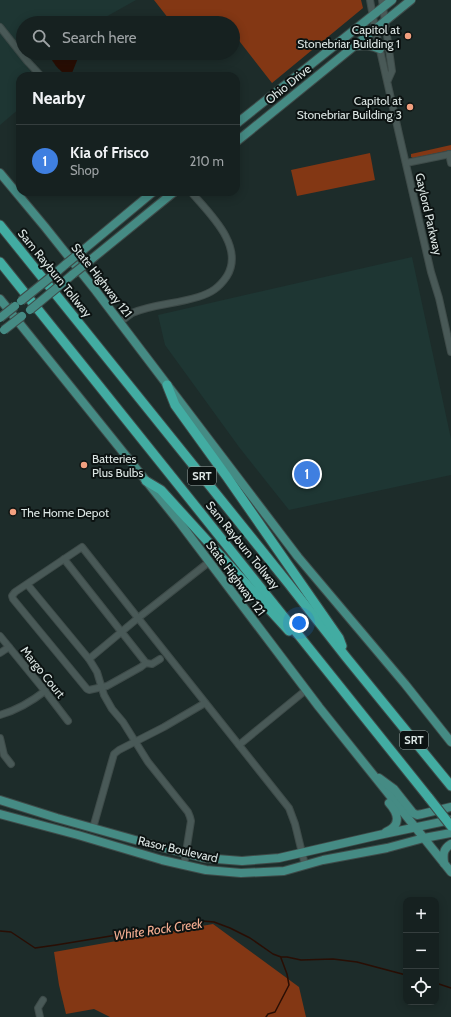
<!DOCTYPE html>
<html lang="en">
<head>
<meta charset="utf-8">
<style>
  :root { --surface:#162120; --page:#232e2d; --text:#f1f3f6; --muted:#9ea3a5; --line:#353e3e; --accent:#0b8043 }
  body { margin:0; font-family:Cabin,sans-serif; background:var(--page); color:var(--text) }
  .controls { position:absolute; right:12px; bottom:12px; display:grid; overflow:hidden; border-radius:8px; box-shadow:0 2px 10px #0003 }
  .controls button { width:36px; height:36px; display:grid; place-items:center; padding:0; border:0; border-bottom:1px solid var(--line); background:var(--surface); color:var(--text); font:20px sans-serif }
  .you { position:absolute; left:299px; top:623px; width:14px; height:14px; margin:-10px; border:3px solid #fff; border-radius:50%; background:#1a73e8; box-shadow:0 0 0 6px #1a73e833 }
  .badge { display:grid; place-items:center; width:26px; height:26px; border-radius:50%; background:var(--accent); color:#fff; font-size:13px; font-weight:700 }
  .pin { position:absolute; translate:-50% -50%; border:2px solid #fff; box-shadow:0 1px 4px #0006 }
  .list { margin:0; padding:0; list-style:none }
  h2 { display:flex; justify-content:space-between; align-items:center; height:52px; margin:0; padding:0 16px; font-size:17px }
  h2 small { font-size:13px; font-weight:400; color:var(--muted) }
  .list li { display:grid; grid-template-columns:26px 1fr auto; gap:12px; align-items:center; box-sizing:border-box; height:72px; padding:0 16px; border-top:1px solid var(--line) }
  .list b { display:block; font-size:15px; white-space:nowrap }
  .list p { margin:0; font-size:13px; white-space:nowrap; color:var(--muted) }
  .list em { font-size:13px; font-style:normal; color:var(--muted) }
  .icon { flex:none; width:22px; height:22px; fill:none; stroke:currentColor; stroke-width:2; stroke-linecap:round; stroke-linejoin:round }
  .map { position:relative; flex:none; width:451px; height:1017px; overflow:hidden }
  .search { position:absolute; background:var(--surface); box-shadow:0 2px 10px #0003; left:16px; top:16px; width:224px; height:44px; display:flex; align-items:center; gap:10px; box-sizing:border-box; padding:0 14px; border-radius:22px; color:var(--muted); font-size:15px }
  .panel { position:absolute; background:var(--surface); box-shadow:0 2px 10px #0003; left:16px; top:72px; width:224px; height:124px; border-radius:12px }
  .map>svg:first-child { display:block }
  .built { fill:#1e3633 }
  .green { fill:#833714 }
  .water { fill:#290e04 }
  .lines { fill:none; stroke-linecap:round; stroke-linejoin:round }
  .stream { stroke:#290e04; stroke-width:1.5 }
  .minor-casing { stroke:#3e4b49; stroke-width:8 }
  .major-casing { stroke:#3e4b49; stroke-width:10 }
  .highway-casing { stroke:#3e4b49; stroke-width:11 }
  .minor { stroke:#495957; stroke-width:6 }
  .major { stroke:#458b84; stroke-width:8 }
  .highway { stroke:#42aca2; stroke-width:9 }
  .major-bridge-casing { stroke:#3e4b49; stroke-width:10; stroke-linecap:butt }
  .highway-bridge-casing { stroke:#3e4b49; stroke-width:11; stroke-linecap:butt }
  .major-bridge { stroke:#458b84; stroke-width:8 }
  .highway-bridge { stroke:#42aca2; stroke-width:9 }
  .poi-dot { fill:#f2a07f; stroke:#0c1312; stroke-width:1.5 }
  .labels { text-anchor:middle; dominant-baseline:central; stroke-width:4; stroke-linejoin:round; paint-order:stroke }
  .shield { fill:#0c1312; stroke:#9ea7a5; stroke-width:1 }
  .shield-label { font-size:11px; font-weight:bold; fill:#dce6e4 }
  .poi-label { font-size:12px; fill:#dce6e4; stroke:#0c1312; text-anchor:end }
  .street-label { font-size:12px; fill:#dce6e4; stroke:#0c1312 }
  .water-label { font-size:13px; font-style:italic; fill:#f5ae92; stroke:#0c1312 }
</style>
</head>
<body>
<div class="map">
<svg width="451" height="1017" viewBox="0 0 451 1017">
  <rect width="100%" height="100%" fill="#1d2c2a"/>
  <g class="built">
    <polygon points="0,0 136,0 95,23 23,23 23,53 42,53 24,63 34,76 20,76 20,108 0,125"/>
    <polygon points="412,257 451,439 451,475 289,510 239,447 165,345 158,315"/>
  </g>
  <g class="green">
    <polygon points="154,0 361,0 363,8 272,83 233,33 233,23 172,23"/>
    <polygon points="451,145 451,150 413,158 411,157 411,154"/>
    <polygon points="370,153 375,180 297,196 291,170"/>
    <polygon points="213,924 299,987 306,1017 110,1017 94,1009 66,1014 59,985 54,952"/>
  </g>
  <path class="water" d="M58,53H80L72,73L70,76C63,75 52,63 51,57Z"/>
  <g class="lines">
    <g class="stream">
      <polyline points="0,931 11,932 35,948 56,945 202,921 214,922 230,928 250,938 273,954 281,957 287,957 301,960 333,959 357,962 406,975"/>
      <polyline points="436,983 451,988"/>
      <polyline points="266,1017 268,1014 275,1012 289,985 287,974 281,958"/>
    </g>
    <defs>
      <g id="minor">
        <polyline points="370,0 375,28 399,134 431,272 439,298 451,352"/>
        <polyline points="382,0 392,71 388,80"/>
        <polyline points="0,27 27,61 41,76"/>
        <polyline points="449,154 451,163"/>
        <polyline points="406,163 451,154"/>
        <path d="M120,322C124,319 128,316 132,313C153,304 176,304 198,297C211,293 219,288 227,276C245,246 209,213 191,192"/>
        <polyline points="64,559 146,663"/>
        <polyline points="209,562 138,618 289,808 295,824 305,865"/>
        <polyline points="27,584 89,659 138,618 82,547 15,592 12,596 13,599 87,689 89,690 107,686 141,667 146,663 152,664 160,659"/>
        <polyline points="0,636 45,691 68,721"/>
        <polyline points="0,653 9,647"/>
        <polyline points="89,659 97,672 104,695 112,709 123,722 148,762 188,812 190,817 191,821 184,865"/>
        <path d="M0,715C17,710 31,702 45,691"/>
        <polyline points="0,738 4,755 11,764"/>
        <polyline points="239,745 306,690"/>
        <polyline points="93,828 114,754 119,750 164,727 205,703"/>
        <polyline points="40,1017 38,1008 43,1000"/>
      </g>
      <g id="major">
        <path d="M355,46C365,45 370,45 380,49"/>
        <polyline points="236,124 392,0"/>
        <polyline points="236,142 411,0"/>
        <polyline points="0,173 45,227 96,291 298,557 405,684 451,742"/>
        <polyline points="82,251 153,192"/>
        <polyline points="88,262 174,192"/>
        <polyline points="52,276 66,264"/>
        <polyline points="59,286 73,274"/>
        <polyline points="0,299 180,523 319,707 451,872"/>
        <polyline points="379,778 394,789 413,813 417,815 422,814 451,807"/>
        <polyline points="0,800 57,818 153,845 204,858 242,861 279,858 379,835 451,820"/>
        <polyline points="0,814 78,835 162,860 206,870 241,873 284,871 323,860 387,848 424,838 451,833"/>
        <path d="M386,832C402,825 398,813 389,803"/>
        <path d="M444,863C443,854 443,849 451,844"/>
      </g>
      <g id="highway">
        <polyline points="0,225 288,583 346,657 451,786"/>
        <polyline points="0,262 429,798"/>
        <polyline points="167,385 175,405 227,477 339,638 342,646"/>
        <polyline points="146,481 161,490 289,631"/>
      </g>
    </defs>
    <use href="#minor" class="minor-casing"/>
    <use href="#major" class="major-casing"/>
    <use href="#highway" class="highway-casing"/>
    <use href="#minor" class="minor"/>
    <use href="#major" class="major"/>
    <use href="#highway" class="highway"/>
    <defs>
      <g id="major-bridge">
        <polyline points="66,264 82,251"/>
        <polyline points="73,274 88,262"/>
        <polyline points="21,301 52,276"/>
        <polyline points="30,310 59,286"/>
        <polyline points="0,318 15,306"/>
        <polyline points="4,330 22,316"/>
      </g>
      <polyline id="highway-bridge" points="429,798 451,826"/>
    </defs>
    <use href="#major-bridge" class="major-bridge-casing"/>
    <use href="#highway-bridge" class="highway-bridge-casing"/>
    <use href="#major-bridge" class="major-bridge"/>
    <use href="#highway-bridge" class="highway-bridge"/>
  </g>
  <g class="poi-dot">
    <circle cx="408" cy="36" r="4"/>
    <circle cx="410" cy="107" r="4"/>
    <circle cx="84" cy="465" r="4"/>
    <circle cx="13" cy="512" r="4"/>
  </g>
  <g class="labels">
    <g class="shield">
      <rect x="188" y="467" width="28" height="18" rx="3"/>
      <rect x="400" y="731" width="28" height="18" rx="3"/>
    </g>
    <g class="shield-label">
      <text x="202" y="476">SRT</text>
      <text x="414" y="740">SRT</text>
    </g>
    <g class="poi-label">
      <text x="400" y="29">Capitol at<tspan x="400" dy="14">Stonebriar Building 1</tspan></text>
      <text x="402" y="100">Capitol at<tspan x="402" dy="14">Stonebriar Building 3</tspan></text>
      <text x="92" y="458" text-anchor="start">Batteries<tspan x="92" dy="14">Plus Bulbs</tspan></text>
      <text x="21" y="512" text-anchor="start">The Home Depot</text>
    </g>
    <g class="street-label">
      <text transform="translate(288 84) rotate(-39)">Ohio Drive</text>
      <text transform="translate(429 214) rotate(77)">Gaylord Parkway</text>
      <text transform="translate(55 273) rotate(51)">Sam Rayburn Tollway</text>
      <text transform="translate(102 280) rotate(52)">State Highway 121</text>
      <text transform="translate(243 545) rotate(51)">Sam Rayburn Tollway</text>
      <text transform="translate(236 578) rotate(53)">State Highway 121</text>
      <text transform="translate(43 672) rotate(51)">Margo Court</text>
      <text transform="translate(178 849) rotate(13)">Rasor Boulevard</text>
    </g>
    <g class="water-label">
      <text transform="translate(158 929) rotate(-8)">White Rock Creek</text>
    </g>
  </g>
</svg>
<div class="controls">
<button>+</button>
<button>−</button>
<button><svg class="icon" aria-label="locate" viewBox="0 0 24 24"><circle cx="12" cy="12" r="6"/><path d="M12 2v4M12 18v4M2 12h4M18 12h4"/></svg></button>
</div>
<div class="you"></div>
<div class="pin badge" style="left:307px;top:474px;background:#3f7fe0">1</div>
<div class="search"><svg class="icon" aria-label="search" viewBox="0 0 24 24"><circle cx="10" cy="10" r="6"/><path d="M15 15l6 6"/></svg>Search here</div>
<section class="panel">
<h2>Nearby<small></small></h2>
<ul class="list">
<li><span class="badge" style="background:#3f7fe0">1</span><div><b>Kia of Frisco</b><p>Shop</p></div><em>210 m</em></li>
</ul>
</section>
</div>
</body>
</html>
